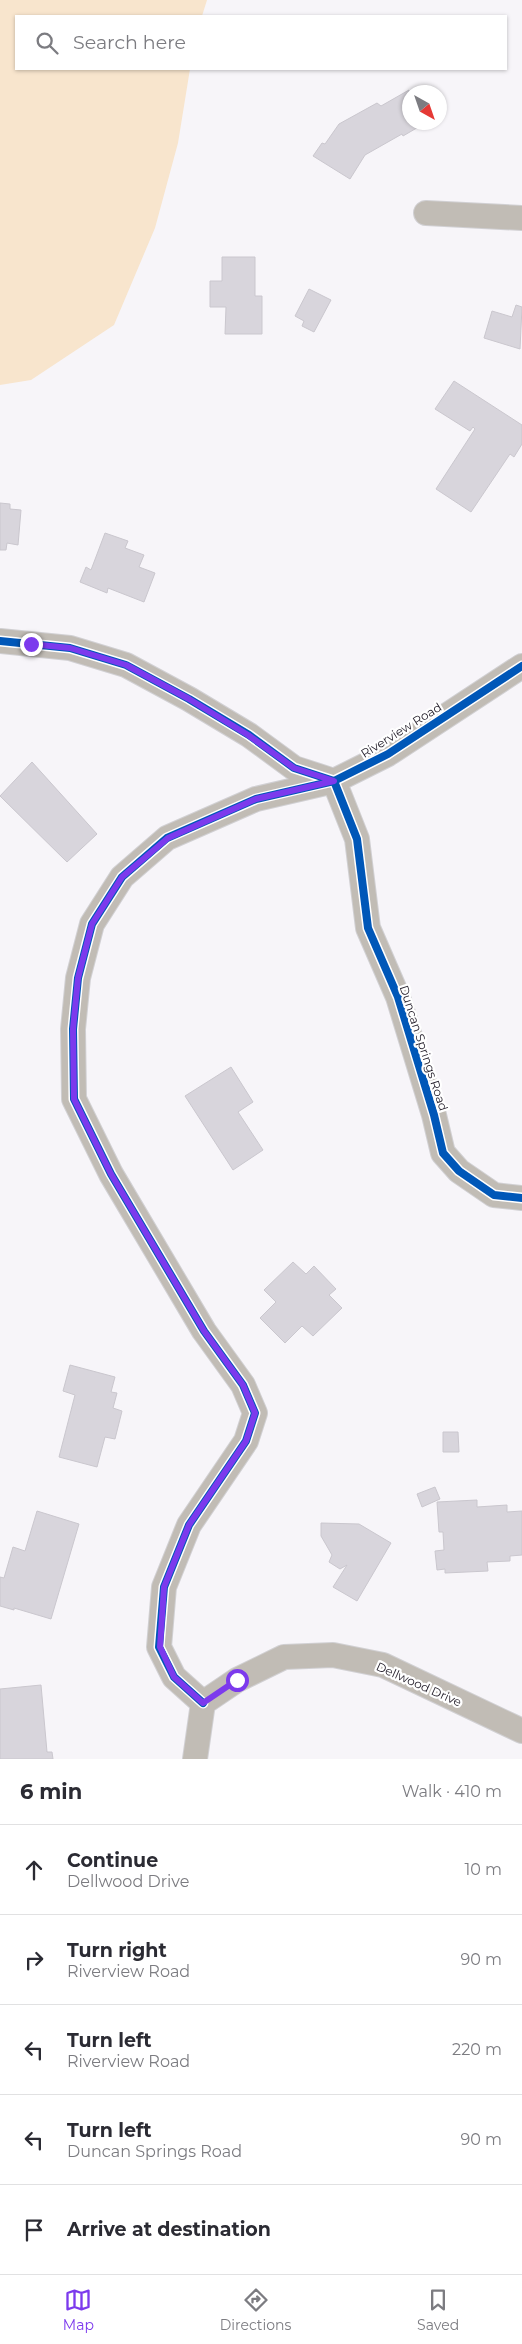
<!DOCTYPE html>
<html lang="en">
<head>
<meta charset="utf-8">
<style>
  :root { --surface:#fff; --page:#f7f7f7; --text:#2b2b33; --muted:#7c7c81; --line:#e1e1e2; --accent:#7c3aed }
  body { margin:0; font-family:Montserrat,sans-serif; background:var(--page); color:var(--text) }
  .compass { position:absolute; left:402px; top:85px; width:45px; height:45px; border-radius:50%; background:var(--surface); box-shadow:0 1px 4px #0004; rotate:140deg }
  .stop { position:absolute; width:15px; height:15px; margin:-11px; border:4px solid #7c3aed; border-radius:50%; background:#fff }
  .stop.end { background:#7c3aed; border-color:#fff; box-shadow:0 1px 5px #0008 }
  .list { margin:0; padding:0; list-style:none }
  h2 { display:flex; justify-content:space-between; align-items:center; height:65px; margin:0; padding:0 20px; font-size:21px }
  h2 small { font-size:16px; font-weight:400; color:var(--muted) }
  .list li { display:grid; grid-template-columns:32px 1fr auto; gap:15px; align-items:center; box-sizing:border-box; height:90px; padding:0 20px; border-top:1px solid var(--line) }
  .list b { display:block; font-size:19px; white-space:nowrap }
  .list p { margin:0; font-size:16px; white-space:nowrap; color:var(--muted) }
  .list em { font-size:16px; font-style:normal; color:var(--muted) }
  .icon { flex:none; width:28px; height:28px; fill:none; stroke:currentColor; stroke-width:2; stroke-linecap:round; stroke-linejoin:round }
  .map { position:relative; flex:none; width:522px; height:1759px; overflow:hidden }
  .search { position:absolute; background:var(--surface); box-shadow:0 1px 4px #0004; left:15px; right:15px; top:15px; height:55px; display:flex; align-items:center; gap:12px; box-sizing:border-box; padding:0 18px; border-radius:0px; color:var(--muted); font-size:19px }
  .sheet { height:515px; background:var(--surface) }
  nav { display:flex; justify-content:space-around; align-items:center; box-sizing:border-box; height:70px; border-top:1px solid var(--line); background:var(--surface); font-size:14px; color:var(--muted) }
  nav a { display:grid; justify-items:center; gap:2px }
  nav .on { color:var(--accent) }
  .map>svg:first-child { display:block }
  .green { fill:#f8e5cd }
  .building { fill:#d8d5dc; stroke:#cac7ce }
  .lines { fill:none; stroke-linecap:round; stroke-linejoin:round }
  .minor-casing { stroke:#d1d0d3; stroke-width:26 }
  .minor { stroke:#c1bcb5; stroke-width:24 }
  .cycleway-casing { stroke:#fff; stroke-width:11 }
  .cycleway { stroke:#0057b8; stroke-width:8 }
  .route { stroke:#7c3aed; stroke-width:6 }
  .labels { text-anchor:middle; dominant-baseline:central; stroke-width:4.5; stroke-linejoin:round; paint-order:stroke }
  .street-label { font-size:12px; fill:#26212d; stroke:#fff }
</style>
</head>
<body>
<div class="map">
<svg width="522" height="1759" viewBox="0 0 522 1759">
  <rect width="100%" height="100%" fill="#f7f5f9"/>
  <polygon class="green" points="0,0 207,0 202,16 16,16 16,69 190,69 178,143 155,228 114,325 31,380 0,385"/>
  <g class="building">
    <polygon points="409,90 410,122 427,122 403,136 402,134 365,155 350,179 313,156 322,143 325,144 339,124 377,103 381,106"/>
    <polygon points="222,257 255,257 255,296 262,296 262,334 225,334 226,307 210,307 210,281 222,281"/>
    <polygon points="309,289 331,300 314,332 302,326 304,321 295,316"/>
    <polygon points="516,305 522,307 520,349 484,338 492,311 512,317"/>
    <polygon points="454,381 522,425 522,444 514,457 510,454 471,512 436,489 475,429 473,427 470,431 435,409"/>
    <polygon points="0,503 10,504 10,509 21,510 18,545 7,543 6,550 0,550"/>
    <polygon points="105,533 128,541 125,548 144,555 139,567 155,573 144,602 108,588 107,593 80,582 86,567 91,570"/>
    <polygon points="32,762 97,834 67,862 0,796"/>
    <polygon points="231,1067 253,1102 238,1112 263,1150 233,1170 185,1096"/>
    <polygon points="293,1262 306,1274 314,1266 336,1289 329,1295 342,1308 313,1336 302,1326 285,1343 260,1318 276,1302 264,1290"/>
    <polygon points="70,1365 115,1377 111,1392 117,1393 113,1408 122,1411 115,1439 105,1437 97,1467 59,1457 75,1395 63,1391"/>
    <polygon points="443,1432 458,1432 459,1452 443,1452"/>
    <polygon points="435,1487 440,1499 422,1507 417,1494"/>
    <polygon points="477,1500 477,1507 507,1505 507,1512 522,1511 522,1555 510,1556 510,1561 487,1562 488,1571 445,1573 445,1569 437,1570 435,1551 444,1550 443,1532 439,1532 437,1502"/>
    <polygon points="37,1511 79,1524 51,1619 14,1608 14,1610 0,1606 0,1577 4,1578 13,1547 25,1551"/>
    <polygon points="321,1523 359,1524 391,1543 357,1601 333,1587 347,1565 340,1569 329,1562 332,1555 321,1536"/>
    <polygon points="41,1685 47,1752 52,1752 53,1759 0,1759 0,1689"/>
  </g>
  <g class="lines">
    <defs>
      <g id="minor">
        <polyline points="426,213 522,218"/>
        <polyline points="0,641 70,648 126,665 189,699 249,735 294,768 334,781 357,839 368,928 398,997 434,1115 443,1153 459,1171 494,1195 522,1198"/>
        <polyline points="203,1703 174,1677 159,1647 164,1587 189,1525 246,1441 255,1413 243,1385 204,1331 111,1174 74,1099 73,1029 78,978 92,924 122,877 167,838 256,799 334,781 388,754 522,666"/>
        <polyline points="203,1703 237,1680 284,1657 333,1655 383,1665 522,1731"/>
        <polyline points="195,1759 203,1703"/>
      </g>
    </defs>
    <use href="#minor" class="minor-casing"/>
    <use href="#minor" class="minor"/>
    <defs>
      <g id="cycleway">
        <polyline points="0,641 70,648 126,665 189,699 249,735 294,768 334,781 357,839 368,928 398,997 434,1115 443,1153 459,1171 494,1195 522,1198"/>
        <polyline points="203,1703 174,1677 159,1647 164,1587 189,1525 246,1441 255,1413 243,1385 204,1331 111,1174 74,1099 73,1029 78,978 92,924 122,877 167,838 256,799 334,781 388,754 522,666"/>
      </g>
    </defs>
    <use href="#cycleway" class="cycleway-casing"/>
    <use href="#cycleway" class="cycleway"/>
  </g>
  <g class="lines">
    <polyline class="route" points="31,644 70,648 126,665 189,699 248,735 294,768 334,781 256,799 168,838 122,877 92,924 78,978 73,1029 74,1099 111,1174 204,1331 243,1385 255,1413 246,1441 189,1525 164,1587 160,1647 174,1677 203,1703 237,1680"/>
  </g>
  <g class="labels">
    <g class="street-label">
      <text transform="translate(401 730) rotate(-32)">Riverview Road</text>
      <text transform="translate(424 1048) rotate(72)">Duncan Springs Road</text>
      <text transform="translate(419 1684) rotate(24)">Dellwood Drive</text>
    </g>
  </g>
</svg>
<svg class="compass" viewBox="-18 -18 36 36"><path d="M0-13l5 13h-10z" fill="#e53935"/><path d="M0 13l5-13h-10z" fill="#7c7c81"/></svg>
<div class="stop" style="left:237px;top:1680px"></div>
<div class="stop end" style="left:31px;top:644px"></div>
<div class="search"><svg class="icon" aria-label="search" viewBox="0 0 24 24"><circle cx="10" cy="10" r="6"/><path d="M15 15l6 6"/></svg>Search here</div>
</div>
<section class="sheet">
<h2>6 min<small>Walk · 410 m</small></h2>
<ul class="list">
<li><svg class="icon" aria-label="ahead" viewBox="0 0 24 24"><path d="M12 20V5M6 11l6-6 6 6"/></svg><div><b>Continue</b><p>Dellwood Drive</p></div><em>10 m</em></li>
<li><svg class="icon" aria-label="right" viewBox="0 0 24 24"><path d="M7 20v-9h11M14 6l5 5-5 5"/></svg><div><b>Turn right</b><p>Riverview Road</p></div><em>90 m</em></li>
<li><svg class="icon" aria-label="left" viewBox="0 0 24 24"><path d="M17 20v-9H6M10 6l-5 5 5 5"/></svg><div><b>Turn left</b><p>Riverview Road</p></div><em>220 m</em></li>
<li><svg class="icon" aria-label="left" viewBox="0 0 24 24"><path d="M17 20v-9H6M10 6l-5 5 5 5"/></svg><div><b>Turn left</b><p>Duncan Springs Road</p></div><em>90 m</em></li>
<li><svg class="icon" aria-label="arrive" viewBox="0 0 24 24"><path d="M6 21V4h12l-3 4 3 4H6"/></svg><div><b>Arrive at destination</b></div></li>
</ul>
</section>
<nav>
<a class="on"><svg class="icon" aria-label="map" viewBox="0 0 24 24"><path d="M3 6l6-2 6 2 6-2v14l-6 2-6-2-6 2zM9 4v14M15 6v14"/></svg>Map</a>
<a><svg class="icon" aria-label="directions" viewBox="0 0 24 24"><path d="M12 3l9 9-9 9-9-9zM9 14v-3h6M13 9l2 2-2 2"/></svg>Directions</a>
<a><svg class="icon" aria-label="saved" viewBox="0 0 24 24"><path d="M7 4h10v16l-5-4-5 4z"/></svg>Saved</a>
</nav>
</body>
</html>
